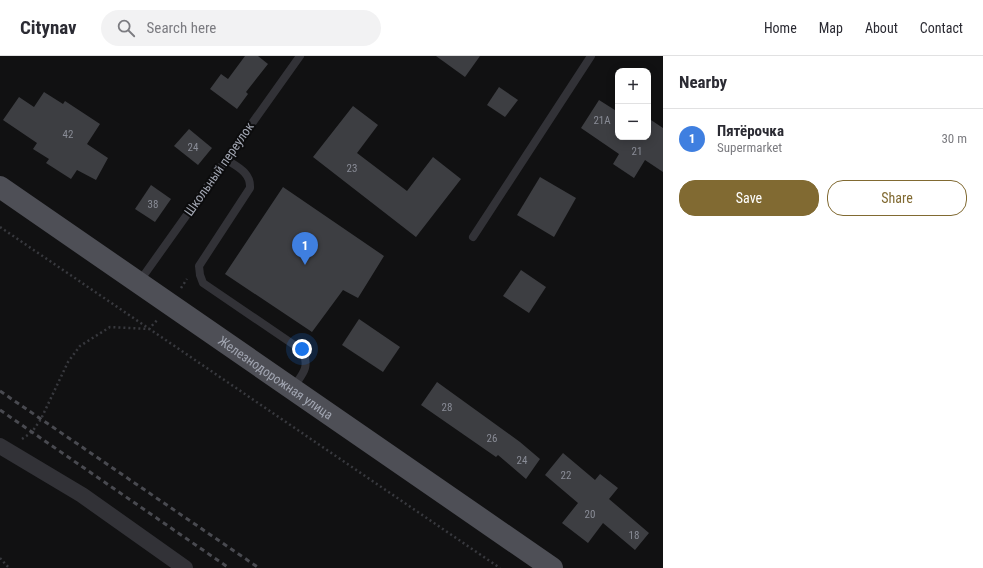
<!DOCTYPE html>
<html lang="en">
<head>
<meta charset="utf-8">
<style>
  :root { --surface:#fff; --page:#f2f2f3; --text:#2b2b33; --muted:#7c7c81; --line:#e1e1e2; --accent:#816a32 }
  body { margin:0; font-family:"Roboto Condensed",sans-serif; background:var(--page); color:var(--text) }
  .controls { position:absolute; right:12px; top:12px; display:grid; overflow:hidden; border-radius:8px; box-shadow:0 2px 10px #0003 }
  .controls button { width:36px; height:36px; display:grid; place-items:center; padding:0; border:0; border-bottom:1px solid var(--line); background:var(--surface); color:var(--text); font:20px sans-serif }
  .you { position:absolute; left:302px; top:293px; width:14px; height:14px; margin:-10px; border:3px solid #fff; border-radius:50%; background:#1a73e8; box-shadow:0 0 0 6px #1a73e833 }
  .badge { display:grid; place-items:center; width:26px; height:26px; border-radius:50%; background:var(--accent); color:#fff; font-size:13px; font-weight:700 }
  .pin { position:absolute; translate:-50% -33px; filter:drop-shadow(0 1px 2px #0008) }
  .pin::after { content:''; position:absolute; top:21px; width:14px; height:12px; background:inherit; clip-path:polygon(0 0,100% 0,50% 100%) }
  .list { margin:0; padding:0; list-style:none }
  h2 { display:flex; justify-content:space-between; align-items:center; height:52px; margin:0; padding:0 16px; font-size:17px }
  h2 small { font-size:13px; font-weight:400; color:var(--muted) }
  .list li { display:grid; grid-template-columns:26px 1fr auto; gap:12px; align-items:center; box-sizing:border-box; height:60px; padding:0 16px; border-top:1px solid var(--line) }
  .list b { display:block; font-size:15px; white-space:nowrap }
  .list p { margin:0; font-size:13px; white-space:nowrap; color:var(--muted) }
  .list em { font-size:13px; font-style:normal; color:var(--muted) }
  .actions { display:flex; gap:8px; padding:12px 16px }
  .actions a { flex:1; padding:9px 0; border:1px solid var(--accent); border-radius:16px; text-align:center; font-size:14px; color:var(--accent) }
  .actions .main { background:var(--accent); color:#fff }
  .icon { flex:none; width:22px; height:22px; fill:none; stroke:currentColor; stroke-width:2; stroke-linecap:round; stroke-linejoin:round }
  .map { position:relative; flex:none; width:663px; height:512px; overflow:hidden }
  header { display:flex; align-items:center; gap:24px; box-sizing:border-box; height:56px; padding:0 20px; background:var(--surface); border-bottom:1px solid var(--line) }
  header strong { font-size:19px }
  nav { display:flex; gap:22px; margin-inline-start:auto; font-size:14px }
  .search { width:280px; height:36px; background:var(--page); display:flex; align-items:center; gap:10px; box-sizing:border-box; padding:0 14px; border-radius:22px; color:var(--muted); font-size:15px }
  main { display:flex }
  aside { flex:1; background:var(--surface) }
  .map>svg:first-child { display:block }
  .building { fill:#3d3e42 }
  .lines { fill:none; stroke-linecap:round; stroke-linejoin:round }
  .path { stroke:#38393e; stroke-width:2.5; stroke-dasharray:2 3; stroke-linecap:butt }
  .lane { stroke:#323237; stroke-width:8 }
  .street { stroke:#323237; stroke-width:16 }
  .primary { stroke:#4e4f56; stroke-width:22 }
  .rail { stroke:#494a50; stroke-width:3; stroke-dasharray:5 4; stroke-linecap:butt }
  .labels { text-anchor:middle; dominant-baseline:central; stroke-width:4; stroke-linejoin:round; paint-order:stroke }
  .number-label { font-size:11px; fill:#898c96 }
  .street-label { font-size:13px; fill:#a2a6b2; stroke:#0c0c0d }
</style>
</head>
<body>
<header>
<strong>Citynav</strong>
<div class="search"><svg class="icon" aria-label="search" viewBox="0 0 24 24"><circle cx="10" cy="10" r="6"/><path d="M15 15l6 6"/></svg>Search here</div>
<nav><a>Home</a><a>Map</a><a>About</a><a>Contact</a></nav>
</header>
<main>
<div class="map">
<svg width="663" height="512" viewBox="0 0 663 512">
  <rect width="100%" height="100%" fill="#111112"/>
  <g class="building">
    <polygon points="245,0 258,0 268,8 246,36 248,38 237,53 210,33 221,18 228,23"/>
    <polygon points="436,0 480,0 465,21"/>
    <polygon points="499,31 518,44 505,61 487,49"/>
    <polygon points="44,36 63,48 65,45 100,68 87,88 108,102 96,124 77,114 71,123 46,107 49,103 33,93 37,87 3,64 19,41 34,51"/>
    <polygon points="599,44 618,56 618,81 648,81 648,62 663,72 663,116 645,104 634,122 613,108 619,98 581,72"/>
    <polygon points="353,50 378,69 357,97 407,135 433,101 461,123 416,181 313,101"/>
    <polygon points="189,73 212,92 198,109 174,90"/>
    <polygon points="540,121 576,142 554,181 517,159"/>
    <polygon points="151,129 171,143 155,166 135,153"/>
    <polygon points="283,131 384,200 358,242 343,234 312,276 225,218"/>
    <polygon points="521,214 546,231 529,257 503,240"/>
    <polygon points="359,263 400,291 383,316 342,289"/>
    <polygon points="437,326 520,386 540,403 526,423 498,399 496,401 421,349"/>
    <polygon points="563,397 595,424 600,418 618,432 609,443 649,477 635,494 603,467 588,487 562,467 578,447 545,419"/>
  </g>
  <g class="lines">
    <g class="path">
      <polyline points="0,171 500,512"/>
      <polyline points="181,232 187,223"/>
      <polyline points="22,383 32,376 41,363 68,306 80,290 110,271 149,273 158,263"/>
      <polyline points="0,502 9,512"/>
    </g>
    <g class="lane">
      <path d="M227,104C238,111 251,117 250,132L199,210L200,219L203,227L303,295C310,313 302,318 293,332"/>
      <polyline points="473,181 591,0"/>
      <polyline points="139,226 300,0"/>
    </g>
    <polyline class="street" points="0,390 82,439 185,512"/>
    <path class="primary" id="s1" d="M0,131L552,512"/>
    <g class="rail">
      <polyline points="0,335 259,512"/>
      <polyline points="0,354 229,512"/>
    </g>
  </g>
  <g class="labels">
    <g class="number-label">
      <text x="602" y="64">21А</text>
      <text x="68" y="78">42</text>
      <text x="193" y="91">24</text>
      <text x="637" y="95">21</text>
      <text x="352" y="112">23</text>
      <text x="153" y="148">38</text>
      <text x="447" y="351">28</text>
      <text x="492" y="382">26</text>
      <text x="522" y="404">24</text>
      <text x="566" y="419">22</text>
      <text x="590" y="458">20</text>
      <text x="634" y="479">18</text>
    </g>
    <g class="street-label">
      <text transform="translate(219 113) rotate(-55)">Школьный переулок</text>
      <text stroke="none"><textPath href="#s1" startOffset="335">Железнодорожная улица</textPath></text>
    </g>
  </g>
</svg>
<div class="controls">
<button>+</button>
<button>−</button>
</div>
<div class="you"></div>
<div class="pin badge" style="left:305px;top:209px;background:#3f7fe0">1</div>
</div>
<aside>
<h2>Nearby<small></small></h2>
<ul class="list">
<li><span class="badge" style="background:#3f7fe0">1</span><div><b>Пятёрочка</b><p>Supermarket</p></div><em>30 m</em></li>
</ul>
<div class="actions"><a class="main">Save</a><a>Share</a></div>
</aside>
</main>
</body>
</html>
